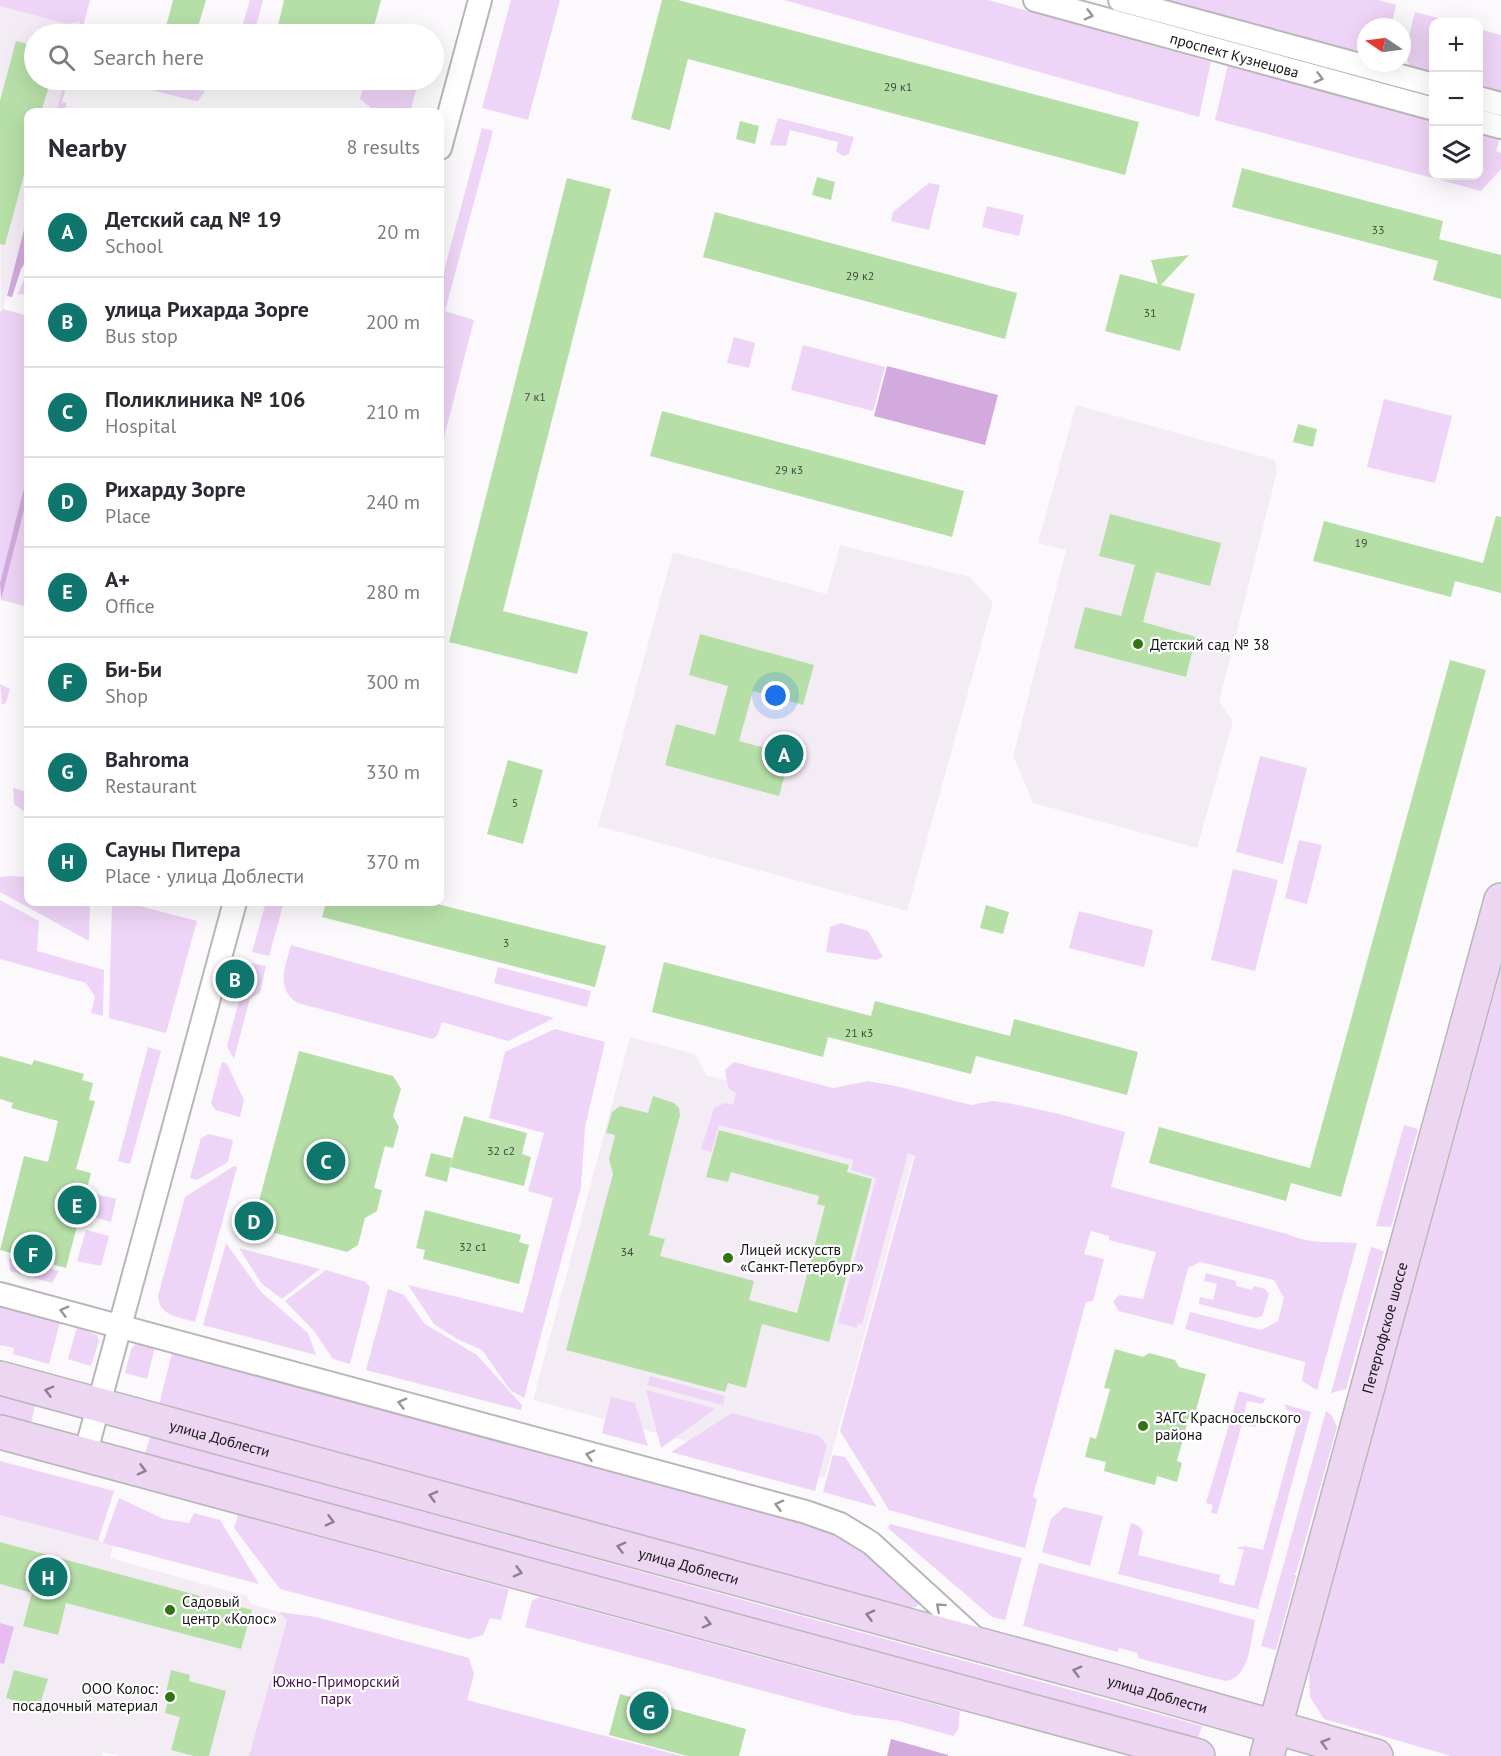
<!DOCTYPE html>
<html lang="en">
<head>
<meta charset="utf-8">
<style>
  :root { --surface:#fff; --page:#f7f7f7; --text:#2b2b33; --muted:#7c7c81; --line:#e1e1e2; --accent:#0f766e }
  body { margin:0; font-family:"PT Sans",sans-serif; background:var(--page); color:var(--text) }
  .controls { position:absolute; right:18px; top:18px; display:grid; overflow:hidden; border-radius:12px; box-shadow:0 6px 24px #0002 }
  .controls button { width:54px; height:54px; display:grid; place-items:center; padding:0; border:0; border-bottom:2px solid var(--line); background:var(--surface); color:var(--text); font:30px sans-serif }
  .compass { position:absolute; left:1357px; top:18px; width:54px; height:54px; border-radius:50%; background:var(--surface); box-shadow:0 6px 24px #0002; rotate:283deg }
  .you { position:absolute; left:776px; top:696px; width:21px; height:21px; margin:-15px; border:4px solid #fff; border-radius:50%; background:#1a73e8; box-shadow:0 0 0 9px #1a73e833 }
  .badge { display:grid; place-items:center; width:39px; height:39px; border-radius:50%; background:var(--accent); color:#fff; font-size:20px; font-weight:700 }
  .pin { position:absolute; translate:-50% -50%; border:3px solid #fff; box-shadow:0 2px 6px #0006 }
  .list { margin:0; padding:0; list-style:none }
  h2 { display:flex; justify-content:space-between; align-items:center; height:78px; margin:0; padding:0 24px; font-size:26px }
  h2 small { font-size:20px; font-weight:400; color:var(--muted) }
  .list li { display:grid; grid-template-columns:39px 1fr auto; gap:18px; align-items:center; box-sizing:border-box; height:90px; padding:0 24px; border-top:2px solid var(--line) }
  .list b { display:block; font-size:22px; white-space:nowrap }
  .list p { margin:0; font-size:20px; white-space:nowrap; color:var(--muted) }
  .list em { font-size:20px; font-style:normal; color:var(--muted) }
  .icon { flex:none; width:33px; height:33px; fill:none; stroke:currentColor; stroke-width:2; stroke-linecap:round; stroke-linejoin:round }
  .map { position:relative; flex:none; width:1501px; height:1756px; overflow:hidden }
  .search { position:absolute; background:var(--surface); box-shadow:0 6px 24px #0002; left:24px; top:24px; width:420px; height:66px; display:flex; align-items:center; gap:15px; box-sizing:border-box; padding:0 21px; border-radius:33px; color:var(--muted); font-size:22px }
  .panel { position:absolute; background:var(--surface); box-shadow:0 6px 24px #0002; left:24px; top:108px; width:420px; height:798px; border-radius:12px }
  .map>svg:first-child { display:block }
  .built { fill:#f4ecf5 }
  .green { fill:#eed4f6 }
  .forest { fill:#d3aade }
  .water { fill:#e6bcf2 }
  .building { fill:#b6dfa8 }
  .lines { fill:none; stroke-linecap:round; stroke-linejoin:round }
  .street-casing { stroke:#b9b6ba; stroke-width:26 }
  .secondary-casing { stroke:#b9b6ba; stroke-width:36 }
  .street { stroke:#fff; stroke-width:22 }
  .secondary { stroke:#ecd6f2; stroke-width:33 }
  .oneway { stroke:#979797 }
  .oneway2 { stroke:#8d8090 }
  .poi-dot { fill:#327411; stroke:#fff; stroke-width:2 }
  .labels { text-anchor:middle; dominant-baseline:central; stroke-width:4.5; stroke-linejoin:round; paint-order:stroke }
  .number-label { font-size:12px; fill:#40493c }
  .street-label { font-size:15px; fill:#181718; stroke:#fff }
  .poi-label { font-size:15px; fill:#181718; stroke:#fff; text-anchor:start }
  .park-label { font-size:15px; fill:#43104f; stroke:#fff }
</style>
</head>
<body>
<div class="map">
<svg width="1501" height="1756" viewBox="0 0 1501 1756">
  <rect width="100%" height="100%" fill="#fcf9fd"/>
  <g class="built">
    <polygon points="0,0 86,0 77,34 34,34 34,80 65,80 56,112 28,112 28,214 3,309 28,316 28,495 1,600"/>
    <polygon points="1076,405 1275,460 1277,472 1219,702 1233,721 1197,848 1033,803 1013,756 1066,550 1038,543"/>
    <polygon points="840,545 970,577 993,602 907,911 598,826 673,552 827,594"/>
    <polygon points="630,1037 695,1054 706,1075 725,1080 924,1117 825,1478 533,1400"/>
    <polygon points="0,1515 113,1545 110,1558 247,1596 251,1604 279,1612 287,1620 249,1756 120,1756 103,1752 102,1756 0,1756"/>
  </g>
  <g class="green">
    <polygon points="0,0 90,0 81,34 77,34 80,21 67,24 0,6"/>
    <polygon points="250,0 263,0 254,34 240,34"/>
    <polygon points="511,0 560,0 528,120 482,108"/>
    <polygon points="784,0 988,0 1211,62 1199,117"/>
    <polygon points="1165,0 1379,0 1396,5 1391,27 1366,27 1366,56"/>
    <polygon points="1415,12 1453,22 1434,22 1433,74 1410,67 1405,53"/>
    <polygon points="378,25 417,34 376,34"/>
    <polygon points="1479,29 1501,35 1501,91 1479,85"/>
    <polygon points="1228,65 1433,121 1434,176 1478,176 1479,134 1500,139 1496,151 1501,153 1501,169 1481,191 1215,120"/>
    <polygon points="65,80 68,80 62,102 67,103 64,112 56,112"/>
    <polygon points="118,80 163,80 205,91 198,101 191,100 127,84"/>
    <polygon points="365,80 419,80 410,112 369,112 370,107 360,99"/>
    <polygon points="778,118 854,137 849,154 843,156 836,151 838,142 790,130 786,146 770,145"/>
    <polygon points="482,128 493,131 445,311 474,320 440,453 440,286"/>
    <polygon points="929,183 940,185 929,230 891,221 893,212"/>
    <polygon points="987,206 1024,215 1019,236 982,227"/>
    <polygon points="28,269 28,295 18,294"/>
    <polygon points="3,309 28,316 28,472 0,583 0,312"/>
    <polygon points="734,337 755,343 749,368 727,363"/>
    <polygon points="803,345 885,367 873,411 791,390"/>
    <polygon points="1384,399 1452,416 1435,483 1367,467"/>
    <polygon points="28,495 28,607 1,600"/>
    <polygon points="0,684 10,689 6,703 2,705"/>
    <polygon points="1260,756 1307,768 1283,864 1236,852"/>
    <polygon points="13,788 28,792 28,814 14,804"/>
    <polygon points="1299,840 1322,845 1307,904 1285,898"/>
    <polygon points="1233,869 1278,880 1255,971 1211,960"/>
    <polygon points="9,876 28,877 28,902 90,902 89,941 0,892 0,877"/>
    <polygon points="0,900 39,921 37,951 104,970 103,1016 91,1013 95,997 86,983 0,959"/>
    <polygon points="112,902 124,902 197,921 166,1033 109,1018"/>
    <polygon points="266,902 284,902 269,956 252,952"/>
    <polygon points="1079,911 1153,930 1144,967 1069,948"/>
    <polygon points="841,923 868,931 883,957 876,960 826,952 830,927"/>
    <path d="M291,945L554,1018L508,1041L442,1022L438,1034L433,1039L298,1003C275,989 285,967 291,945Z"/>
    <polygon points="252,963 266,966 260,993 250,998 234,1059 227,1046 247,970 249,970"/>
    <polygon points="498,967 591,991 587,1007 494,983"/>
    <polygon points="1501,969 1501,1756 1451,1756 1324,1719 1310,1697 1309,1670"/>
    <polygon points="555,1029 605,1042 585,1127 581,1187 524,1398 510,1390 482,1350 457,1339 434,1324 408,1285 523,1313 553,1198 528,1191 544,1133 489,1118 505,1052"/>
    <polygon points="148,1047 161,1051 130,1164 118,1161"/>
    <polygon points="222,1062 227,1064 244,1100 240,1117 216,1110 211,1104"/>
    <path d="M734,1062L833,1088L868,1081L900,1087L971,1105L992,1101L1008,1103L1055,1113L1125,1132L1111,1187L1287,1234C1312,1245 1330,1241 1357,1243L1317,1390L1302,1381L1305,1362L1185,1329L1190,1312L1261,1330L1278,1321L1284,1298L1274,1280L1200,1262L1188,1268L1173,1325L1119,1311L1113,1302L1119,1295L1143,1299L1156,1252L1109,1240V1236L1091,1231L1084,1254L1104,1259L1093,1301L1086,1302L1033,1496L1037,1500L1025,1548L889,1510L840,1431L915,1156L908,1153L862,1324L858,1323L857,1328L838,1323L876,1178L851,1170L853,1160L719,1125L711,1152L701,1149L714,1108L725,1103L733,1105L736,1093L728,1088L725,1070Z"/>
    <polygon points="1404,1125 1418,1129 1391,1227 1376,1226"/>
    <polygon points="209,1134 233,1140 228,1162 197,1180 190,1178 201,1138"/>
    <path d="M234,1166L237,1167L195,1322C179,1317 159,1316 158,1296L185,1197Z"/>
    <polygon points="96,1194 116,1199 111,1222 90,1216"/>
    <polygon points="86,1230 109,1236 101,1266 77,1261"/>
    <polygon points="226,1243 261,1292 308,1333 316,1355 203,1325"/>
    <polygon points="1371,1247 1384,1251 1346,1389 1331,1393"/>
    <polygon points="239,1248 320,1269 282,1299 261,1283"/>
    <polygon points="9,1258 59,1271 52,1283 10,1271"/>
    <polygon points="326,1270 366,1282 370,1287 350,1364 333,1359 314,1331 285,1301"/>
    <polygon points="1206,1273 1236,1281 1236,1286 1252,1290 1254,1286 1265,1289 1269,1294 1262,1316 1256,1318 1199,1304 1200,1297 1213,1300 1217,1284 1204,1281"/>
    <polygon points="388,1289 404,1295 425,1324 477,1355 522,1405 521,1410 366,1370"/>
    <polygon points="0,1306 60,1322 49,1364 13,1354 14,1348 0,1345"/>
    <polygon points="77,1327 97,1335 99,1341 91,1366 68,1359"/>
    <polygon points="135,1344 155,1347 147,1379 125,1373 131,1350"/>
    <path d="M172,1353L823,1529C845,1539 910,1583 918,1604L917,1607L908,1608L159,1405Z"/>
    <polygon points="650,1376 725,1396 723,1405 647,1385"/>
    <polygon points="646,1390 714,1408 712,1411 661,1448"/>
    <polygon points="1239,1391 1266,1399 1262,1404 1247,1401 1244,1416 1257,1420 1260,1424 1254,1427 1242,1424 1217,1514 1211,1513 1213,1505 1206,1503"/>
    <polygon points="0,1397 35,1406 31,1423 0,1415"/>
    <polygon points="611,1397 635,1403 648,1446 602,1433"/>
    <polygon points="1284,1404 1311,1412 1258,1609 1118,1574 1131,1523 1139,1526 1143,1532 1138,1555 1220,1575 1219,1582 1234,1586 1244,1550 1236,1548 1245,1546 1263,1550 1300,1414 1287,1410"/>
    <polygon points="1326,1411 1332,1416 1337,1427 1296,1573 1294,1573 1296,1576 1276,1650 1261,1646"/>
    <polygon points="732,1413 819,1436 827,1445 815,1491 671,1452"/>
    <polygon points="150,1437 1202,1726 1198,1739 145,1454"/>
    <polygon points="833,1455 845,1457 877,1507 823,1492"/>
    <polygon points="0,1461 114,1491 98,1541 0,1515"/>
    <polygon points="119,1498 164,1519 189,1523 194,1513 220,1520 259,1584 103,1543"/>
    <polygon points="1064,1507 1103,1516 1090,1566 1042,1552 1051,1519"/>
    <polygon points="238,1515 509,1589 501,1620 490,1618 483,1635 469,1639 280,1589 234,1528"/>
    <polygon points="890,1524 1022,1558 1005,1620 992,1617 888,1528"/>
    <path d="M1039,1563L1255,1620C1251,1639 1250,1679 1225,1681L1138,1658V1653L1119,1648L1117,1652L1023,1626Z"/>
    <polygon points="539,1597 960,1711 958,1730 953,1736 899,1721 854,1715 525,1627 532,1601"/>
    <polygon points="279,1612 316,1617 469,1658 474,1674 467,1700 682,1756 249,1756 287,1620"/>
  </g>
  <g class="forest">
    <polygon points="28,214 28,258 21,269 12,297 7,296"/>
    <polygon points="887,366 998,395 985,445 874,416"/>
    <polygon points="28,472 28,495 1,600 0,583"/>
    <polygon points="891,1739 948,1755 948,1756 887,1756"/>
  </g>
  <polygon class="water" points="0,1623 14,1627 4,1664 0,1663"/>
  <g class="building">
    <polygon points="173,0 206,0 196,34 164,34"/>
    <polygon points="284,0 381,0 372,34 276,34"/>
    <polygon points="662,0 678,0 1139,122 1125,175 688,59 670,130 631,119"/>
    <polygon points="16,41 34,46 34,80 51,80 41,112 28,112 28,160 5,245 0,244 0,101"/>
    <polygon points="740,121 759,126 755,144 736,139"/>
    <polygon points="1242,168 1443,221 1439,239 1501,255 1501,299 1433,280 1438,261 1232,207"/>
    <polygon points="817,177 835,182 831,200 812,195"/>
    <polygon points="567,178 611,189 503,611 588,632 577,674 449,642"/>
    <polygon points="715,212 1017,293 1005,339 703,257"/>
    <polygon points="1189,255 1161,285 1195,294 1180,351 1105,331 1120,274 1158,284 1151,260"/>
    <polygon points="662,411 964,491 952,537 650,456"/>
    <polygon points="1298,424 1317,429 1313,447 1293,442"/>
    <polygon points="1110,514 1221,543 1210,586 1156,572 1143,622 1196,637 1186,677 1074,648 1085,607 1121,616 1135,565 1099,556"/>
    <polygon points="1496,516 1501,517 1501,593 1455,581 1451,597 1313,561 1324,521 1483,563"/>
    <polygon points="700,634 814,665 803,705 753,691 739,741 790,755 779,796 665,765 676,724 715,735 728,686 689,675"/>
    <polygon points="1450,660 1486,670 1341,1197 1291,1183 1286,1201 1149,1163 1159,1127 1310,1168"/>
    <polygon points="508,760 543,770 523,844 487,834"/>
    <polygon points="326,902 429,902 606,946 595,987 322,917"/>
    <polygon points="986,905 1009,912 1003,934 980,928"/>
    <polygon points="664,962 871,1016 875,1001 1010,1036 1014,1019 1138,1052 1127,1095 976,1056 971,1074 828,1037 823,1057 652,1012"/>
    <polygon points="299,1051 393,1076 401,1089 393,1116 399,1127 393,1148 385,1146 374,1188 382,1190 377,1211 365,1218 358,1245 347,1252 252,1227"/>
    <polygon points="0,1056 32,1065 34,1060 84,1074 82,1080 93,1083 89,1100 95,1101 76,1169 91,1173 66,1268 0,1250 24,1156 48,1162 58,1121 11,1108 13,1103 0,1099"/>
    <polygon points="653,1096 674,1103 679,1108 680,1115 649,1235 665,1239 660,1256 754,1281 749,1300 797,1313 825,1206 817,1204 819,1196 731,1172 728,1182 706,1177 719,1130 849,1165 847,1172 872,1179 829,1342 762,1324 746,1388 728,1383 725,1392 566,1350 613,1174 609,1159 615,1135 606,1133 612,1112 620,1106 648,1113"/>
    <polygon points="464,1116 527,1133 522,1154 531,1157 524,1186 450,1167"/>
    <polygon points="431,1153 452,1158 447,1182 425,1176"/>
    <polygon points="425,1210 521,1235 519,1242 529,1245 519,1284 423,1259 425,1250 416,1248"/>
    <polygon points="1115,1349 1143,1357 1149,1353 1175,1360 1179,1367 1206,1374 1195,1414 1190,1413 1177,1461 1182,1463 1177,1482 1157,1476 1155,1485 1136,1480 1104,1471 1106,1462 1085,1457 1090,1437 1096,1439 1110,1389 1104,1388"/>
    <polygon points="0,1542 252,1610 241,1649 66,1603 58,1635 23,1626 32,1593 0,1584"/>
    <polygon points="14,1670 48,1679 39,1707 6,1698"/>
    <polygon points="171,1670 190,1675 189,1681 226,1691 209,1756 194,1756 171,1750 180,1717 165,1713 168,1698 165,1697"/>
    <polygon points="620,1694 746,1729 739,1756 687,1756 609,1735"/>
  </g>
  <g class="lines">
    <defs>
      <g id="street">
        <path id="s1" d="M1035,0L1434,109"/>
        <polyline points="1120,0 1434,85"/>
        <polyline points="1478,98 1501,104"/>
        <polyline points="1478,121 1501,127"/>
        <polyline points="440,148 480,0"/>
        <polyline points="0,1294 806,1512 840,1524 871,1543 978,1641"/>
        <polyline points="85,1455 235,902"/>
      </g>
      <g id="secondary">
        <path id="s2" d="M0,1378L1117,1682L1376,1756"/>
        <polyline points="0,1432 1198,1756"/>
        <path id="s3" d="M1267,1756L1501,900"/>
      </g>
    </defs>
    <use href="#street" class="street-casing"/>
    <use href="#secondary" class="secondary-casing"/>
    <use href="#street" class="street"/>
    <use href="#secondary" class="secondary"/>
  </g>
  <defs><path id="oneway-chevron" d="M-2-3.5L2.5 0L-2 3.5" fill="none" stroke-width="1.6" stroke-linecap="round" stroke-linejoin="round" transform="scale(1.5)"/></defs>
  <g class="oneway">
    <use href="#oneway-chevron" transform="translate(1089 15) rotate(15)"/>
    <use href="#oneway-chevron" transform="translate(1319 78) rotate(15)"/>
    <use href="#oneway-chevron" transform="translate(64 1311) rotate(-165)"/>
    <use href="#oneway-chevron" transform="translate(402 1403) rotate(-165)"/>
    <use href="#oneway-chevron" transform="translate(590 1455) rotate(-165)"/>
    <use href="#oneway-chevron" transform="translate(779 1505) rotate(-165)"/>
    <use href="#oneway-chevron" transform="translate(940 1607) rotate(-138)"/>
  </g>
  <g class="oneway2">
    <use href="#oneway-chevron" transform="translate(49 1391) rotate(-165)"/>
    <use href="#oneway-chevron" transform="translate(142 1470) rotate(15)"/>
    <use href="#oneway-chevron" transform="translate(433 1496) rotate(-165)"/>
    <use href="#oneway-chevron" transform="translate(330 1521) rotate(15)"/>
    <use href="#oneway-chevron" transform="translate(621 1547) rotate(-165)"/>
    <use href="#oneway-chevron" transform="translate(518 1572) rotate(15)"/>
    <use href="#oneway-chevron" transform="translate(870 1615) rotate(-165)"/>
    <use href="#oneway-chevron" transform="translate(707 1623) rotate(15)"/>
    <use href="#oneway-chevron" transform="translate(1077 1671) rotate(-165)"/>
    <use href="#oneway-chevron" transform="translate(1325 1743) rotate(-164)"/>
  </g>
  <g class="poi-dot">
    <circle cx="1138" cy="644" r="6"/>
    <circle cx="728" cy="1258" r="6"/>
    <circle cx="1143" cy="1426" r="6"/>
    <circle cx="170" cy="1610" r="6"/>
    <circle cx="170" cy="1697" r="6"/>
  </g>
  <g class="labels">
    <g class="number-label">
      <text x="898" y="86">29 к1</text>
      <text x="1378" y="229">33</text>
      <text x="860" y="275">29 к2</text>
      <text x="1150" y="312">31</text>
      <text x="535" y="396">7 к1</text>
      <text x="789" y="469">29 к3</text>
      <text x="1361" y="542">19</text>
      <text x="515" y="802">5</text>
      <text x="506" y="942">3</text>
      <text x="859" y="1032">21 к3</text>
      <text x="501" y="1150">32 с2</text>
      <text x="473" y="1246">32 с1</text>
      <text x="627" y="1251">34</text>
    </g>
    <g class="street-label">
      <text stroke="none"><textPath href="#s1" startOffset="207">проспект Кузнецова</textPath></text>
      <text stroke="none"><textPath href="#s3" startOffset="444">Петергофское шоссе</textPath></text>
      <text stroke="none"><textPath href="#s2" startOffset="228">улица Доблести</textPath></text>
      <text stroke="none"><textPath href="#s2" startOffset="714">улица Доблести</textPath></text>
      <text stroke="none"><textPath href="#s2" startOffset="1200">улица Доблести</textPath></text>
    </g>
    <g class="poi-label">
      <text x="1150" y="644">Детский сад № 38</text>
      <text x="740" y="1249">Лицей искусств<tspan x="740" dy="17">«Санкт-Петербург»</tspan></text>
      <text x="1155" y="1417">ЗАГС Красносельского<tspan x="1155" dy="17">района</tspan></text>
      <text x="182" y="1601">Садовый<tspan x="182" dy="17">центр «Колос»</tspan></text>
      <text x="158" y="1688" text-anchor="end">ООО Колос:<tspan x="158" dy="17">посадочный материал</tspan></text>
    </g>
    <g class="park-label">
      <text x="336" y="1681">Южно-Приморский<tspan x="336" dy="17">парк</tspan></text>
    </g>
  </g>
</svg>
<div class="controls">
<button>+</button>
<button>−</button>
<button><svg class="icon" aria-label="layers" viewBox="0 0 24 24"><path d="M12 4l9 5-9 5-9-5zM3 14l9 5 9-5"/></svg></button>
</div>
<svg class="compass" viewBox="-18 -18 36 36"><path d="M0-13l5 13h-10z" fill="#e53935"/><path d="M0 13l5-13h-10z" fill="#7c7c81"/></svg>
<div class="you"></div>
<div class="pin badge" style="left:784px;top:754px">A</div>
<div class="pin badge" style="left:235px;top:979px">B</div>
<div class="pin badge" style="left:326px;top:1161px">C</div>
<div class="pin badge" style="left:254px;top:1221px">D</div>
<div class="pin badge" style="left:77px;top:1205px">E</div>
<div class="pin badge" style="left:33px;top:1254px">F</div>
<div class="pin badge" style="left:649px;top:1711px">G</div>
<div class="pin badge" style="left:48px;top:1577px">H</div>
<div class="search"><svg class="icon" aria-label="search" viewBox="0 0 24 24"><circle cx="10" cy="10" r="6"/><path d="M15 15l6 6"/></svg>Search here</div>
<section class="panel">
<h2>Nearby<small>8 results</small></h2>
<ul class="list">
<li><span class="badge">A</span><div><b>Детский сад № 19</b><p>School</p></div><em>20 m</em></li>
<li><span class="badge">B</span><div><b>улица Рихарда Зорге</b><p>Bus stop</p></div><em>200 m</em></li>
<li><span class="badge">C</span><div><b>Поликлиника № 106</b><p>Hospital</p></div><em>210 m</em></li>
<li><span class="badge">D</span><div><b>Рихарду Зорге</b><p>Place</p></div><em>240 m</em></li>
<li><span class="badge">E</span><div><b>А+</b><p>Office</p></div><em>280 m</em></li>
<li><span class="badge">F</span><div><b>Би-Би</b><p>Shop</p></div><em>300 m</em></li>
<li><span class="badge">G</span><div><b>Bahroma</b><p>Restaurant</p></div><em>330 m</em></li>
<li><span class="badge">H</span><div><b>Сауны Питера</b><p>Place · улица Доблести</p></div><em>370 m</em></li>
</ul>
</section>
</div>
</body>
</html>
